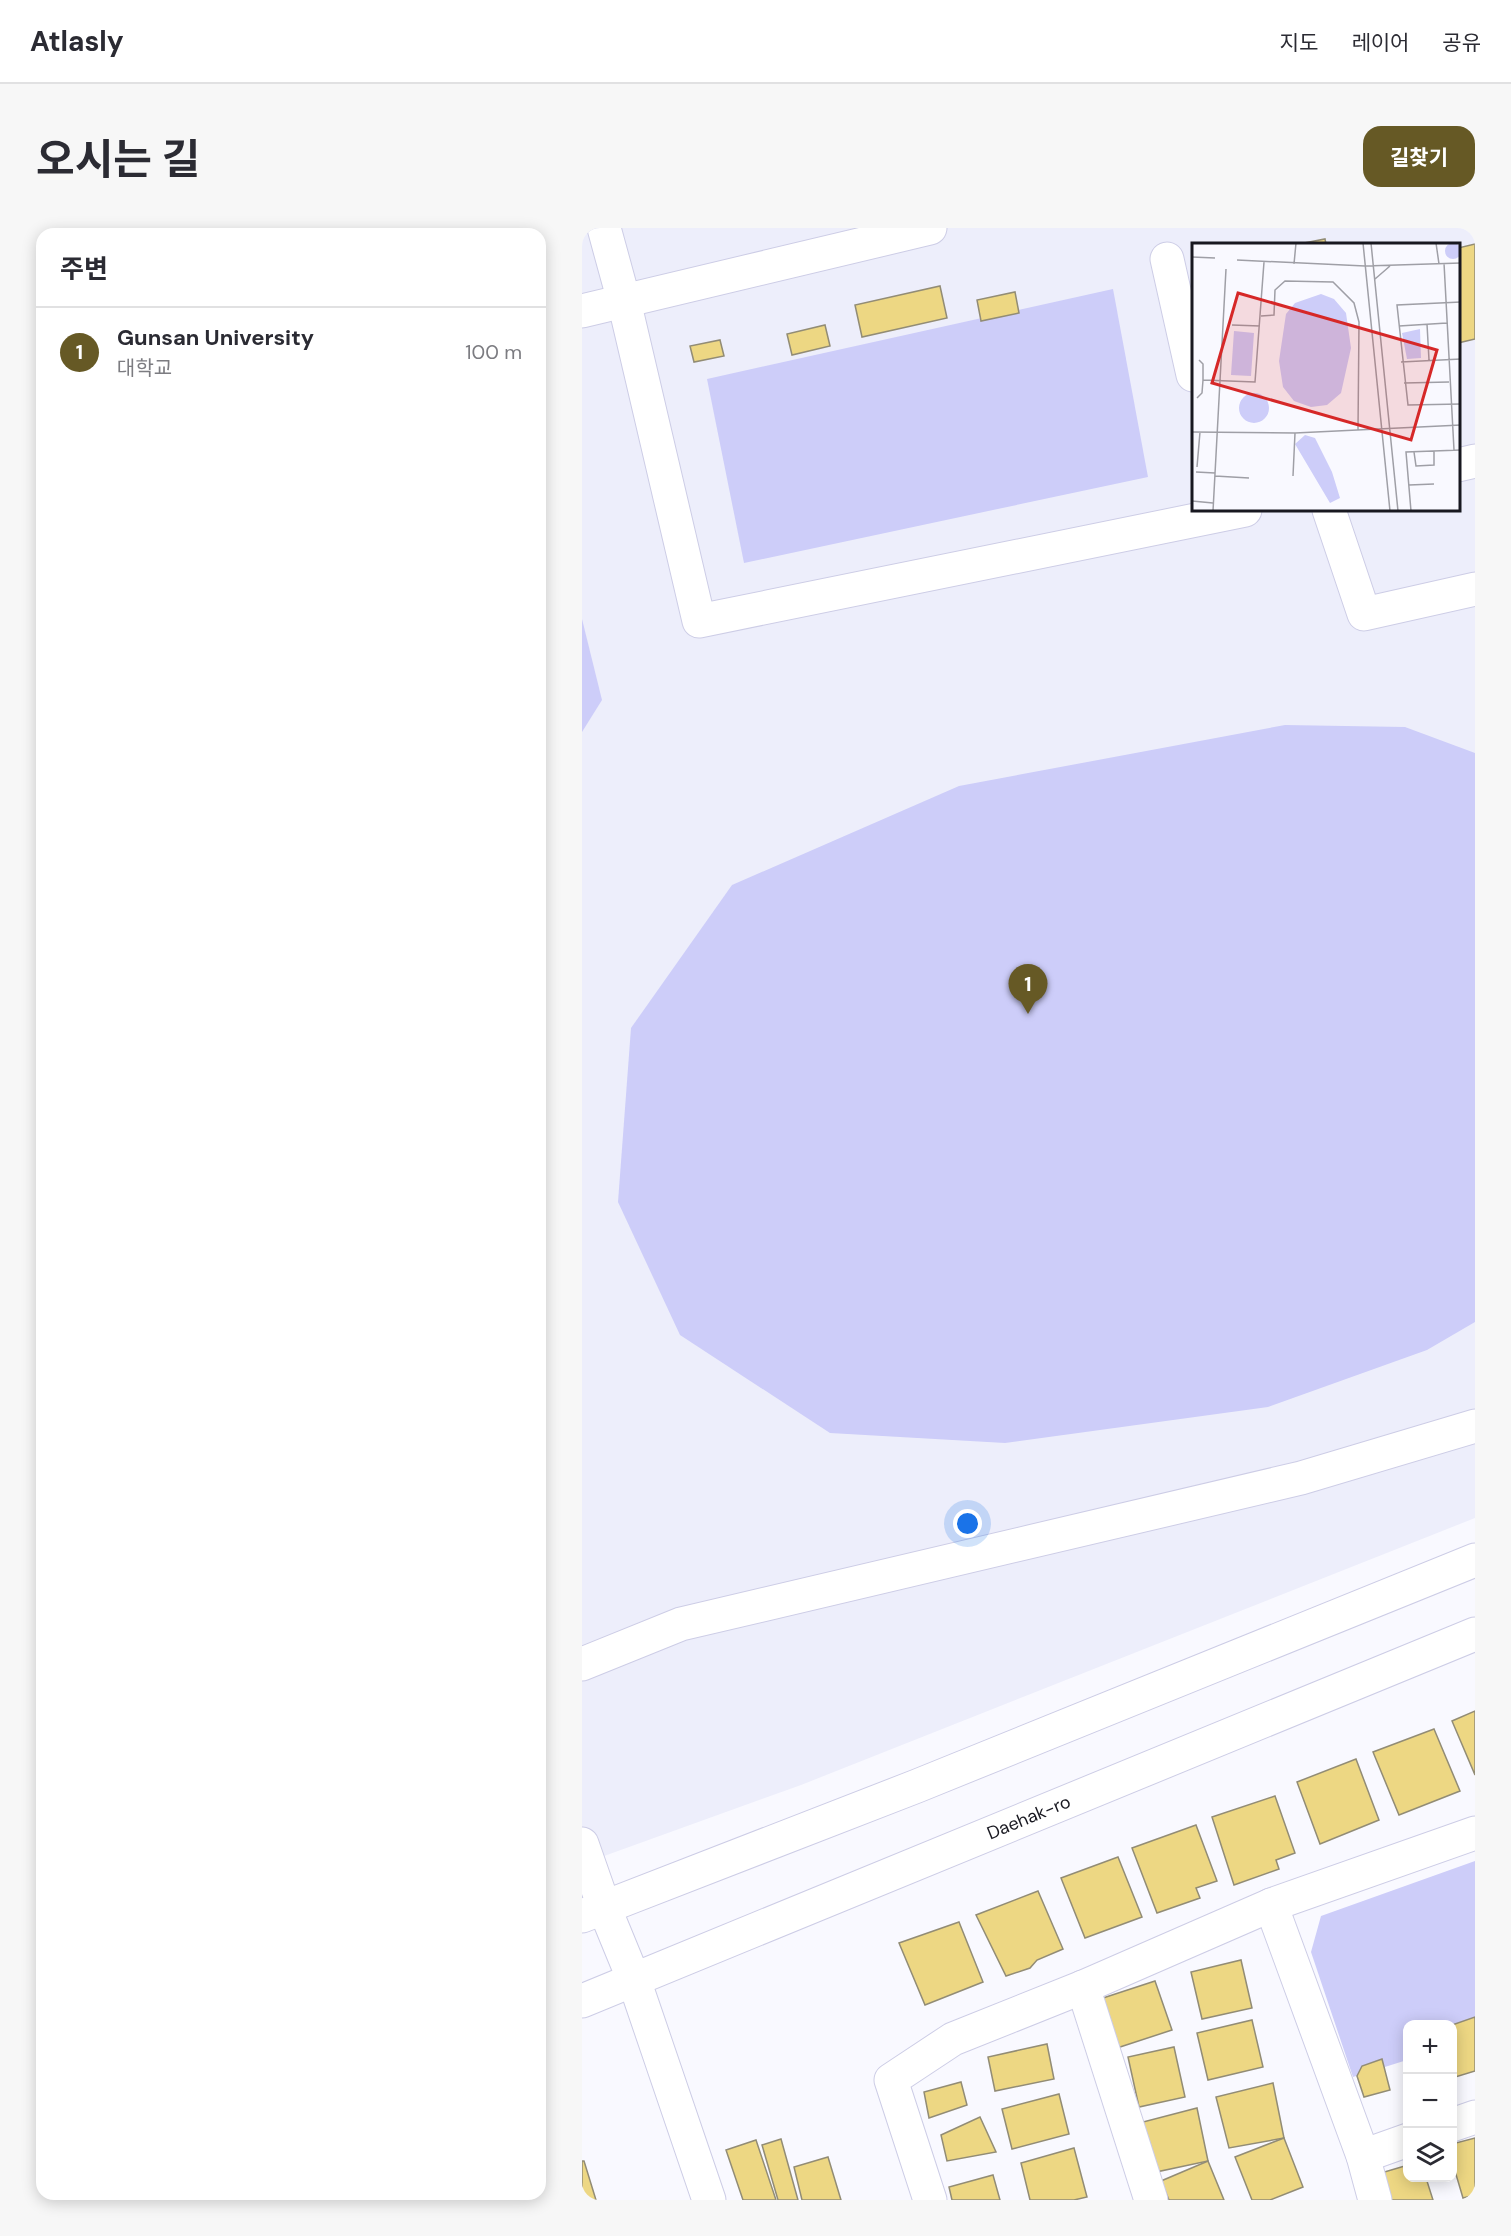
<!DOCTYPE html>
<html lang="ko">
<head>
<meta charset="utf-8">
<style>
  :root { --surface:#fff; --page:#f7f7f7; --text:#2b2b33; --muted:#7c7c81; --line:#e1e1e2; --accent:#665925 }
  body { margin:0; font-family:"DM Sans","Noto Sans KR",sans-serif; background:var(--page); color:var(--text) }
  .controls { position:absolute; right:18px; bottom:18px; display:grid; overflow:hidden; border-radius:12px; box-shadow:0 3px 15px #0003 }
  .controls button { width:54px; height:54px; display:grid; place-items:center; padding:0; border:0; border-bottom:2px solid var(--line); background:var(--surface); color:var(--text); font:30px sans-serif }
  .you { position:absolute; left:386px; top:1296px; width:21px; height:21px; margin:-15px; border:4px solid #fff; border-radius:50%; background:#1a73e8; box-shadow:0 0 0 9px #1a73e833 }
  .badge { display:grid; place-items:center; width:39px; height:39px; border-radius:50%; background:var(--accent); color:#fff; font-size:20px; font-weight:700 }
  .pin { position:absolute; translate:-50% -50px; filter:drop-shadow(0 2px 3px #0008) }
  .pin::after { content:''; position:absolute; top:32px; width:21px; height:18px; background:inherit; clip-path:polygon(0 0,100% 0,50% 100%) }
  .list { margin:0; padding:0; list-style:none }
  h2 { display:flex; justify-content:space-between; align-items:center; height:78px; margin:0; padding:0 24px; font-size:26px }
  h2 small { font-size:20px; font-weight:400; color:var(--muted) }
  .list li { display:grid; grid-template-columns:39px 1fr auto; gap:18px; align-items:center; box-sizing:border-box; height:90px; padding:0 24px; border-top:2px solid var(--line) }
  .list b { display:block; font-size:22px; white-space:nowrap }
  .list p { margin:0; font-size:20px; white-space:nowrap; color:var(--muted) }
  .list em { font-size:20px; font-style:normal; color:var(--muted) }
  .icon { flex:none; width:33px; height:33px; fill:none; stroke:currentColor; stroke-width:2; stroke-linecap:round; stroke-linejoin:round }
  .map { position:relative; flex:none; width:893px; height:1972px; overflow:hidden; border-radius:18px }
  header { display:flex; align-items:center; gap:36px; box-sizing:border-box; height:84px; padding:0 30px; background:var(--surface); border-bottom:2px solid var(--line) }
  header strong { font-size:28px }
  nav { display:flex; gap:33px; margin-inline-start:auto; font-size:21px }
  .intro { display:flex; align-items:center; justify-content:space-between; box-sizing:border-box; height:144px; padding:0 36px }
  h1 { margin:0; font-size:42px }
  .button { padding:15px 27px; border-radius:18px; background:var(--accent); color:#fff; font-size:21px; font-weight:700 }
  main { display:flex; gap:36px; padding:0 36px }
  aside { flex:1; background:var(--surface); border-radius:18px; box-shadow:0 3px 15px #0003 }
  .map>svg:first-child { display:block }
  .built { fill:#edeefb; fill-rule:evenodd }
  .green { fill:#cdcdf9 }
  .building { fill:#edd783; stroke:#928c75; stroke-width:1.5 }
  .lines { fill:none; stroke-linecap:round; stroke-linejoin:round }
  .minor-casing { stroke:#cdcde6; stroke-width:35 }
  .minor { stroke:#fff; stroke-width:33 }
  .labels { text-anchor:middle; dominant-baseline:central; stroke-width:6; stroke-linejoin:round; paint-order:stroke }
  .street-label { font-size:18px; fill:#181820; stroke:#fff }
  .inset-road { fill:none; stroke:#9f9fa6; stroke-width:1.5 }
  .view { fill:#d62828; fill-opacity:0.15; stroke:#d62828; stroke-width:3 }
  .inset-edge { fill:none; stroke:#181820; stroke-width:3 }
</style>
</head>
<body>
<header>
<strong>Atlasly</strong>
<nav><a>지도</a><a>레이어</a><a>공유</a></nav>
</header>
<div class="intro"><h1>오시는 길</h1><a class="button">길찾기</a></div>
<main>
<aside>
<h2>주변<small></small></h2>
<ul class="list">
<li><span class="badge">1</span><div><b>Gunsan University</b><p>대학교</p></div><em>100 m</em></li>
</ul>
</aside>
<div class="map">
<svg width="893" height="1972" viewBox="0 0 893 1972">
  <rect width="100%" height="100%" fill="#f9f9ff"/>
  <path class="built" d="M0,0H893V1290L219,1557L0,1636ZM611,16H876V282H611Z"/>
  <g class="green">
    <polygon points="531,61 566,249 162,335 125,151"/>
    <polygon points="0,391 20,472 0,504"/>
    <polygon points="703,497 823,499 893,525 893,1094 845,1122 686,1179 423,1215 248,1205 98,1107 36,974 49,800 150,657 377,558"/>
    <polygon points="893,1633 893,1810 871,1817 870,1796 826,1796 825,1832 771,1849 729,1724 739,1688"/>
  </g>
  <g class="building">
    <polygon points="743,11 744,16 717,16"/>
    <polygon points="893,16 893,111 876,115 876,20"/>
    <polygon points="358,58 365,90 280,109 273,77"/>
    <polygon points="433,64 437,85 399,93 395,72"/>
    <polygon points="243,97 248,118 210,127 205,106"/>
    <polygon points="138,112 142,128 112,134 108,118"/>
    <polygon points="893,1483 893,1547 870,1493"/>
    <polygon points="852,1501 878,1563 817,1587 791,1524"/>
    <polygon points="774,1531 797,1592 738,1616 715,1554"/>
    <polygon points="693,1568 713,1625 694,1632 697,1641 652,1657 630,1589"/>
    <polygon points="614,1597 635,1653 614,1660 618,1670 575,1685 550,1620"/>
    <polygon points="536,1629 560,1689 503,1710 479,1650"/>
    <polygon points="456,1663 481,1721 455,1732 448,1740 424,1748 394,1687"/>
    <polygon points="377,1694 401,1754 343,1777 317,1715"/>
    <polygon points="659,1732 670,1780 620,1791 609,1744"/>
    <polygon points="573,1753 590,1802 535,1820 518,1771"/>
    <polygon points="893,1789 893,1843 870,1850 870,1797"/>
    <polygon points="670,1792 681,1839 626,1852 615,1805"/>
    <polygon points="465,1816 472,1851 413,1863 406,1829"/>
    <polygon points="592,1819 603,1869 557,1879 546,1829"/>
    <polygon points="800,1831 808,1862 782,1869 775,1848 780,1838"/>
    <polygon points="379,1854 385,1877 347,1890 342,1864"/>
    <polygon points="691,1855 702,1910 647,1920 634,1869"/>
    <polygon points="477,1866 487,1906 430,1921 420,1881"/>
    <polygon points="615,1880 626,1933 574,1944 561,1894"/>
    <polygon points="398,1889 414,1924 365,1933 359,1907"/>
    <polygon points="702,1910 721,1959 688,1972 670,1972 653,1929"/>
    <polygon points="893,1910 893,1967 881,1970 870,1933 870,1916"/>
    <polygon points="199,1911 216,1972 196,1972 180,1917"/>
    <polygon points="174,1912 194,1972 161,1972 144,1922"/>
    <polygon points="492,1920 505,1969 492,1972 448,1972 439,1935"/>
    <polygon points="246,1929 259,1972 220,1972 212,1939"/>
    <polygon points="0,1933 2,1933 14,1972 0,1972"/>
    <polygon points="626,1933 642,1972 587,1972 579,1953"/>
    <polygon points="826,1937 826,1950 844,1950 851,1972 807,1972 799,1945"/>
    <polygon points="411,1947 418,1972 370,1972 367,1959"/>
  </g>
  <g class="lines">
    <defs>
      <g id="minor">
        <polyline points="22,0 42,73 117,393 663,282"/>
        <polyline points="585,31 611,147"/>
        <polyline points="0,83 348,0"/>
        <polyline points="876,237 893,233"/>
        <polyline points="747,282 782,386 893,361"/>
        <polyline points="0,1436 99,1396 719,1250 893,1198"/>
        <polyline points="0,1616 22,1679 52,1752 127,1972"/>
        <polyline points="689,1677 781,1928 793,1972"/>
        <polyline points="0,1688 335,1558 893,1332"/>
        <polyline points="501,1759 569,1972"/>
        <path id="s1" d="M0,1773L893,1406"/>
        <polyline points="870,1897 893,1889"/>
        <polyline points="781,1928 826,1912"/>
        <polyline points="348,1972 309,1852 371,1811 501,1759 689,1677 893,1605"/>
      </g>
    </defs>
    <use href="#minor" class="minor-casing"/>
    <use href="#minor" class="minor"/>
  </g>
  <g class="labels">
    <g class="street-label">
      <text stroke="none"><textPath href="#s1" startOffset="483">Daehak-ro</textPath></text>
    </g>
  </g>
  <g transform="translate(610 15)">
    <rect width="268" height="268" fill="#f9f9ff"/>
    <path d="M253 8a8 8 0 1 1 16 0a8 8 0 1 1-16 0ZM129,51L142,56L154,70L159,105L149,150L135,162L119,164L102,158L91,144L87,118L94,71L103,60ZM228,86L229,115L215,116L210,90ZM42,88L62,90L59,133L39,132ZM47 165a15 15 0 1 1 30 0a15 15 0 1 1-30 0ZM113,192L123,195L140,229L148,255L138,260L103,201Z" fill="#cdcdf9"/>
    <path class="inset-road" d="M171,0L198,268M179,0L206,268M199,0H231M244,0L247,21M0,14L23,15M45,17L173,23L269,20M252,20L262,207M102,21L104,0M183,36L198,23M269,59L205,62L216,162L269,161M69,73L82,72L83,47L93,38L141,39L162,60L167,79L166,187M235,81L237,117M40,82L68,83M207,83L255,80M7,117L11,121V137L63,139L72,19M209,119L269,116M212,140L257,139M5,155L10,150L11,137M0,189L103,190L101,233M103,190L269,182M222,209L224,223L242,222V208M5,224L8,189M4,229L23,230M23,233L57,235M217,242L242,241M0,258L21,260M21,268L34,26M219,268L214,209L269,207"/>
    <path class="view" d="M46,50L245,107L219,197L20,140Z"/>
    <rect width="268" height="268" class="inset-edge"/>
  </g>
</svg>
<div class="controls">
<button>+</button>
<button>−</button>
<button><svg class="icon" aria-label="layers" viewBox="0 0 24 24"><path d="M12 4l9 5-9 5-9-5zM3 14l9 5 9-5"/></svg></button>
</div>
<div class="you"></div>
<div class="pin badge" style="left:446px;top:786px">1</div>
</div>
</main>
</body>
</html>
